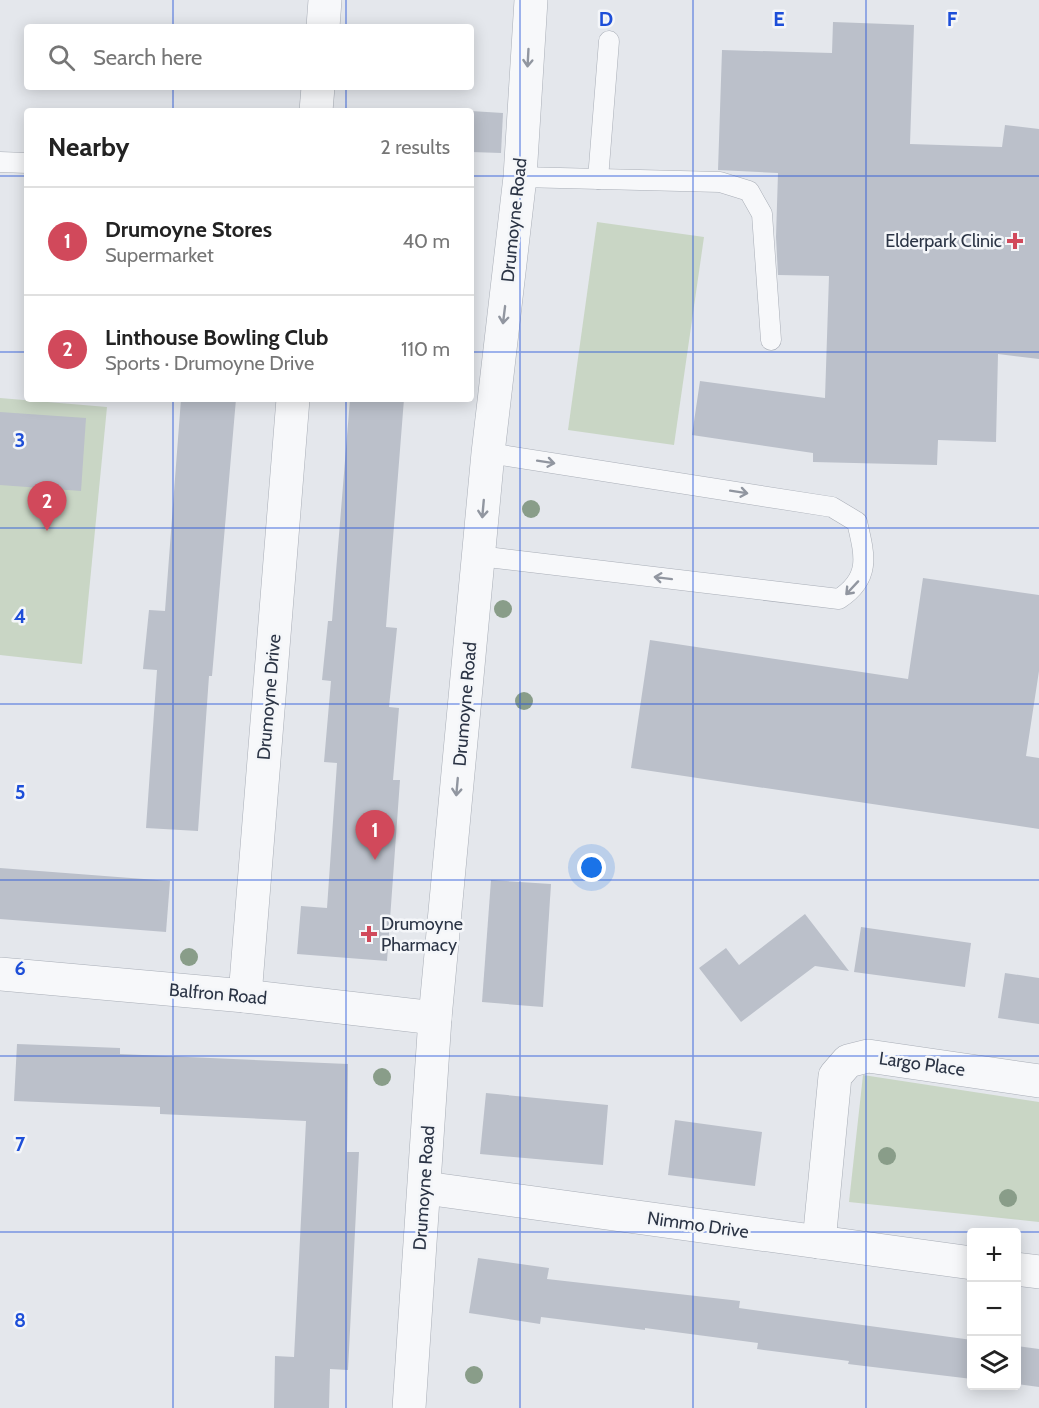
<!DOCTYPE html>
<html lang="en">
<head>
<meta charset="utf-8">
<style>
  :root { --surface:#fff; --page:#f2f2f2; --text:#222; --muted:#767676; --line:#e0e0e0; --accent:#d1495b }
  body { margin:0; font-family:Cabin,sans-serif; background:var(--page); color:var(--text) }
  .controls { position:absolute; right:18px; bottom:18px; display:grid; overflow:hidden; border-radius:6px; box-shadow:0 3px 15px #0003 }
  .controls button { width:54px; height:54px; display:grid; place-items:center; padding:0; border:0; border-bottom:2px solid var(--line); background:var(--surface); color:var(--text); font:30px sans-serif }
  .you { position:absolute; left:592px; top:868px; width:21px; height:21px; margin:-15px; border:4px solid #fff; border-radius:50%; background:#1a73e8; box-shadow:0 0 0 9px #1a73e833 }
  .badge { display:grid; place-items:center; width:39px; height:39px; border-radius:50%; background:var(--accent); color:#fff; font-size:20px; font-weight:700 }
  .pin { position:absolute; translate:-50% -50px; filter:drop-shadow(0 2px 3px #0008) }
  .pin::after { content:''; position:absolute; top:32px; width:21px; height:18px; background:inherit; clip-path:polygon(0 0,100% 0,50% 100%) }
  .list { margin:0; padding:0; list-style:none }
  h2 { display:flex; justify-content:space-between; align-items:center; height:78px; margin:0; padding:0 24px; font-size:26px }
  h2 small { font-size:20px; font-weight:400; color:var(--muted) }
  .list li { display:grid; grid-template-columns:39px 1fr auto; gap:18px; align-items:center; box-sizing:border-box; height:108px; padding:0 24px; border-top:2px solid var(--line) }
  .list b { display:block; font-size:22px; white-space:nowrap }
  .list p { margin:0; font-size:20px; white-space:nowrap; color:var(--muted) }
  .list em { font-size:20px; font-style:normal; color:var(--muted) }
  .icon { flex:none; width:33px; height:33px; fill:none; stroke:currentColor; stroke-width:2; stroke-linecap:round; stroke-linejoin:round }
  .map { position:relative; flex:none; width:1039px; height:1408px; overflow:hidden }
  .search { position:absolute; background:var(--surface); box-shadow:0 3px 15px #0003; left:24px; top:24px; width:450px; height:66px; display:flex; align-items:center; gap:15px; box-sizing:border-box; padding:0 21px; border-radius:6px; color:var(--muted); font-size:22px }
  .panel { position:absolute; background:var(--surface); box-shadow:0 3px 15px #0003; left:24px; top:108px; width:450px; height:294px; border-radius:6px }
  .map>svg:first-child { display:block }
  .green { fill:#c9d6c5 }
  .building { fill:#bbc0ca }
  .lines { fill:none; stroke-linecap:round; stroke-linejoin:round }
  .lane-casing { stroke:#a9aeb7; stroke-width:21 }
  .street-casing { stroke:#a9aeb7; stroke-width:34 }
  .lane { stroke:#f7f8fa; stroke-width:20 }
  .street { stroke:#f7f8fa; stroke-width:33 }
  .tree { fill:#899d89 }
  .oneway { stroke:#9196a0 }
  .grid { fill:none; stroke:#1d4ed8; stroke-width:1.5; stroke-opacity:0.55 }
  .poi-dot { fill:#d1495b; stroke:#f4f6f9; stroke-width:2 }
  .labels { text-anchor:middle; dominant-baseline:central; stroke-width:5; stroke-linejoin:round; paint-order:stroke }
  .street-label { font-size:18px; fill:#2b3445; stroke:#f4f6f9 }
  .poi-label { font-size:18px; fill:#2b3445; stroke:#f4f6f9; text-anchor:end }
  .grid-label { font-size:20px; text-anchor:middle; font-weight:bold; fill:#1d4ed8; stroke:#f4f6f9; stroke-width:5; stroke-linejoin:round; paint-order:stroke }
</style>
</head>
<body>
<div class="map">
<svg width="1039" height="1408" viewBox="0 0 1039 1408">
  <rect width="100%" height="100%" fill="#e4e7ec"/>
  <g class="green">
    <polygon points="597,222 704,237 674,445 568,430"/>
    <polygon points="0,398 107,407 82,664 0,655"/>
    <polygon points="863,1075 1039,1102 1039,1222 849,1202"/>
  </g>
  <g class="building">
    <polygon points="833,22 914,25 910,144 1002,147 1005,125 1039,129 1039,359 998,354 996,442 938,440 937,465 813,462 813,453 692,435 700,381 825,398 829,276 778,275 776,237 778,173 718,170 722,50 832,53"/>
    <polygon points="471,111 503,113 501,153 471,152"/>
    <polygon points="181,399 236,399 212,676 209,676 198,831 146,828 157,670 143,669 149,610 165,611"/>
    <polygon points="350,399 404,399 386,627 397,628 389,707 399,708 393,780 400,780 387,961 297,954 301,906 327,908 337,763 324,762 331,681 322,680 328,621 332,621"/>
    <polygon points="0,412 86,418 81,491 0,485"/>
    <polygon points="923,578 1039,595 1039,671 1026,756 1039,758 1039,829 631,768 650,640 908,679"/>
    <polygon points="0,868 170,881 166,932 0,919"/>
    <polygon points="491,880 551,884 543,1007 482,1002"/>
    <polygon points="805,914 849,971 815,966 741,1022 699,968 726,948 739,965"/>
    <polygon points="861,927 971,943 965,987 854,972"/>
    <polygon points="1005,973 1039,978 1039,1024 998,1018"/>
    <polygon points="17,1044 120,1048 120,1054 348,1064 347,1152 359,1152 348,1370 330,1369 329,1408 274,1408 275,1356 294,1357 306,1121 160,1114 160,1107 14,1101"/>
    <polygon points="486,1093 608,1105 603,1165 480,1154"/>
    <polygon points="675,1120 762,1132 755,1186 668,1175"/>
    <polygon points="478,1258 549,1268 547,1279 740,1301 739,1308 972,1340 972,1379 848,1364 849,1361 757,1349 758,1343 645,1328 645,1330 541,1317 540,1324 469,1313"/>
    <polygon points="1017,1346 1039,1349 1039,1387 1017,1384"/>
  </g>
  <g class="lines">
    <defs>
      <g id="lane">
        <polyline points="0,162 27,163"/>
        <polyline points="520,177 720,182 749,191 762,214 771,340"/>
        <polyline points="598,179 609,41"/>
        <path d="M479,556L839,599C871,578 865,556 857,522L832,507L488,453"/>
      </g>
      <g id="street">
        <polyline points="323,27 325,0"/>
        <polyline points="316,111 318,87"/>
        <polyline points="0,974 245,996 435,1018"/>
        <polyline points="245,996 293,399"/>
        <polyline points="425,1188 972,1263"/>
        <polyline points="819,1242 835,1076 848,1061 868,1056 1039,1081"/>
        <polyline points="1016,1269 1039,1272"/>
        <polyline points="409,1408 435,1018 488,453 520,177 531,0"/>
      </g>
    </defs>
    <use href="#lane" class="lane-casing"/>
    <use href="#street" class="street-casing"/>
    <use href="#lane" class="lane"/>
    <use href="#street" class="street"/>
  </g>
  <g class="tree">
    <circle cx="531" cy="509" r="9"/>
    <circle cx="503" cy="609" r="9"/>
    <circle cx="524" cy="701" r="9"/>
    <circle cx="189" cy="957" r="9"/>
    <circle cx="382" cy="1077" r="9"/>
    <circle cx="887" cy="1156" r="9"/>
    <circle cx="1008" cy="1198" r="9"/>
    <circle cx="474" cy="1375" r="9"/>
  </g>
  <defs><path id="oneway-shaft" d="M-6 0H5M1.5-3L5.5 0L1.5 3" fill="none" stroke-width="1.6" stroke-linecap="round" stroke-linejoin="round" transform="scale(1.5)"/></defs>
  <g class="oneway">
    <use href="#oneway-shaft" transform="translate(528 58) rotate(93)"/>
    <use href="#oneway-shaft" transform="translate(504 315) rotate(97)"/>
    <use href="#oneway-shaft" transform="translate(546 462) rotate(9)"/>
    <use href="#oneway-shaft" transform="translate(739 492) rotate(9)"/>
    <use href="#oneway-shaft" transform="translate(483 509) rotate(95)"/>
    <use href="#oneway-shaft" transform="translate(663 578) rotate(-173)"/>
    <use href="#oneway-shaft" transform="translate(852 588) rotate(133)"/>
    <use href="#oneway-shaft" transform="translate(457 787) rotate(95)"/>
  </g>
  <path class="grid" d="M173,0V27M346,0V27M520,0V1408M693,0V1408M866,0V1408M173,87V111M346,87V111M0,176H27M471,176H1039M0,352H27M471,352H1039M173,399V1408M346,399V1408M0,528H1039M0,704H1039M0,880H1039M0,1056H1039M0,1232H1039"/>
  <g class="poi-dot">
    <path d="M1012 232h6v6h6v6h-6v6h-6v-6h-6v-6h6z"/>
    <path d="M366 925h6v6h6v6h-6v6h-6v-6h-6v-6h6z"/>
  </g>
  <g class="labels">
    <g class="street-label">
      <text transform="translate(514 220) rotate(-84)">Drumoyne Road</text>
      <text transform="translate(269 697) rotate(-85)">Drumoyne Drive</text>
      <text transform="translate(465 704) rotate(-85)">Drumoyne Road</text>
      <text transform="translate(218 994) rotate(5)">Balfron Road</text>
      <text transform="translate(922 1064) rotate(8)">Largo Place</text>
      <text transform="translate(424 1188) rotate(-86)">Drumoyne Road</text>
      <text transform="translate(698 1225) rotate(8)">Nimmo Drive</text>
    </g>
    <g class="poi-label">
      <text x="1002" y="241">Elderpark Clinic</text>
      <text x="381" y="924" text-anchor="start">Drumoyne<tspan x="381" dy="21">Pharmacy</tspan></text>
    </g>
  </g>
  <g class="grid-label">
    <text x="606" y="26">D</text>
    <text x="779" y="26">E</text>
    <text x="952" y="26">F</text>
    <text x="20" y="447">3</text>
    <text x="20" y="623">4</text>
    <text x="20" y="799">5</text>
    <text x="20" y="975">6</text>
    <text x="20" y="1151">7</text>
    <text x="20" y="1327">8</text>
  </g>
</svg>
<div class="controls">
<button>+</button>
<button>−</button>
<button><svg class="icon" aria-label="layers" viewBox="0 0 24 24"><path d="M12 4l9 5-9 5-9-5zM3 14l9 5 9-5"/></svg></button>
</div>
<div class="you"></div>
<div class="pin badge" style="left:375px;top:860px">1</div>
<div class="pin badge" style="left:47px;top:531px">2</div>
<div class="search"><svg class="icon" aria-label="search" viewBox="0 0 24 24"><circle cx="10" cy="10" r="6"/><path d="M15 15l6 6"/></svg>Search here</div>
<section class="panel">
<h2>Nearby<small>2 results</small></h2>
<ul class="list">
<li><span class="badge">1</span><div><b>Drumoyne Stores</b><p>Supermarket</p></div><em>40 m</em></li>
<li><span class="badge">2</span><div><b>Linthouse Bowling Club</b><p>Sports · Drumoyne Drive</p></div><em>110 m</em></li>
</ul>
</section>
</div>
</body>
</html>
